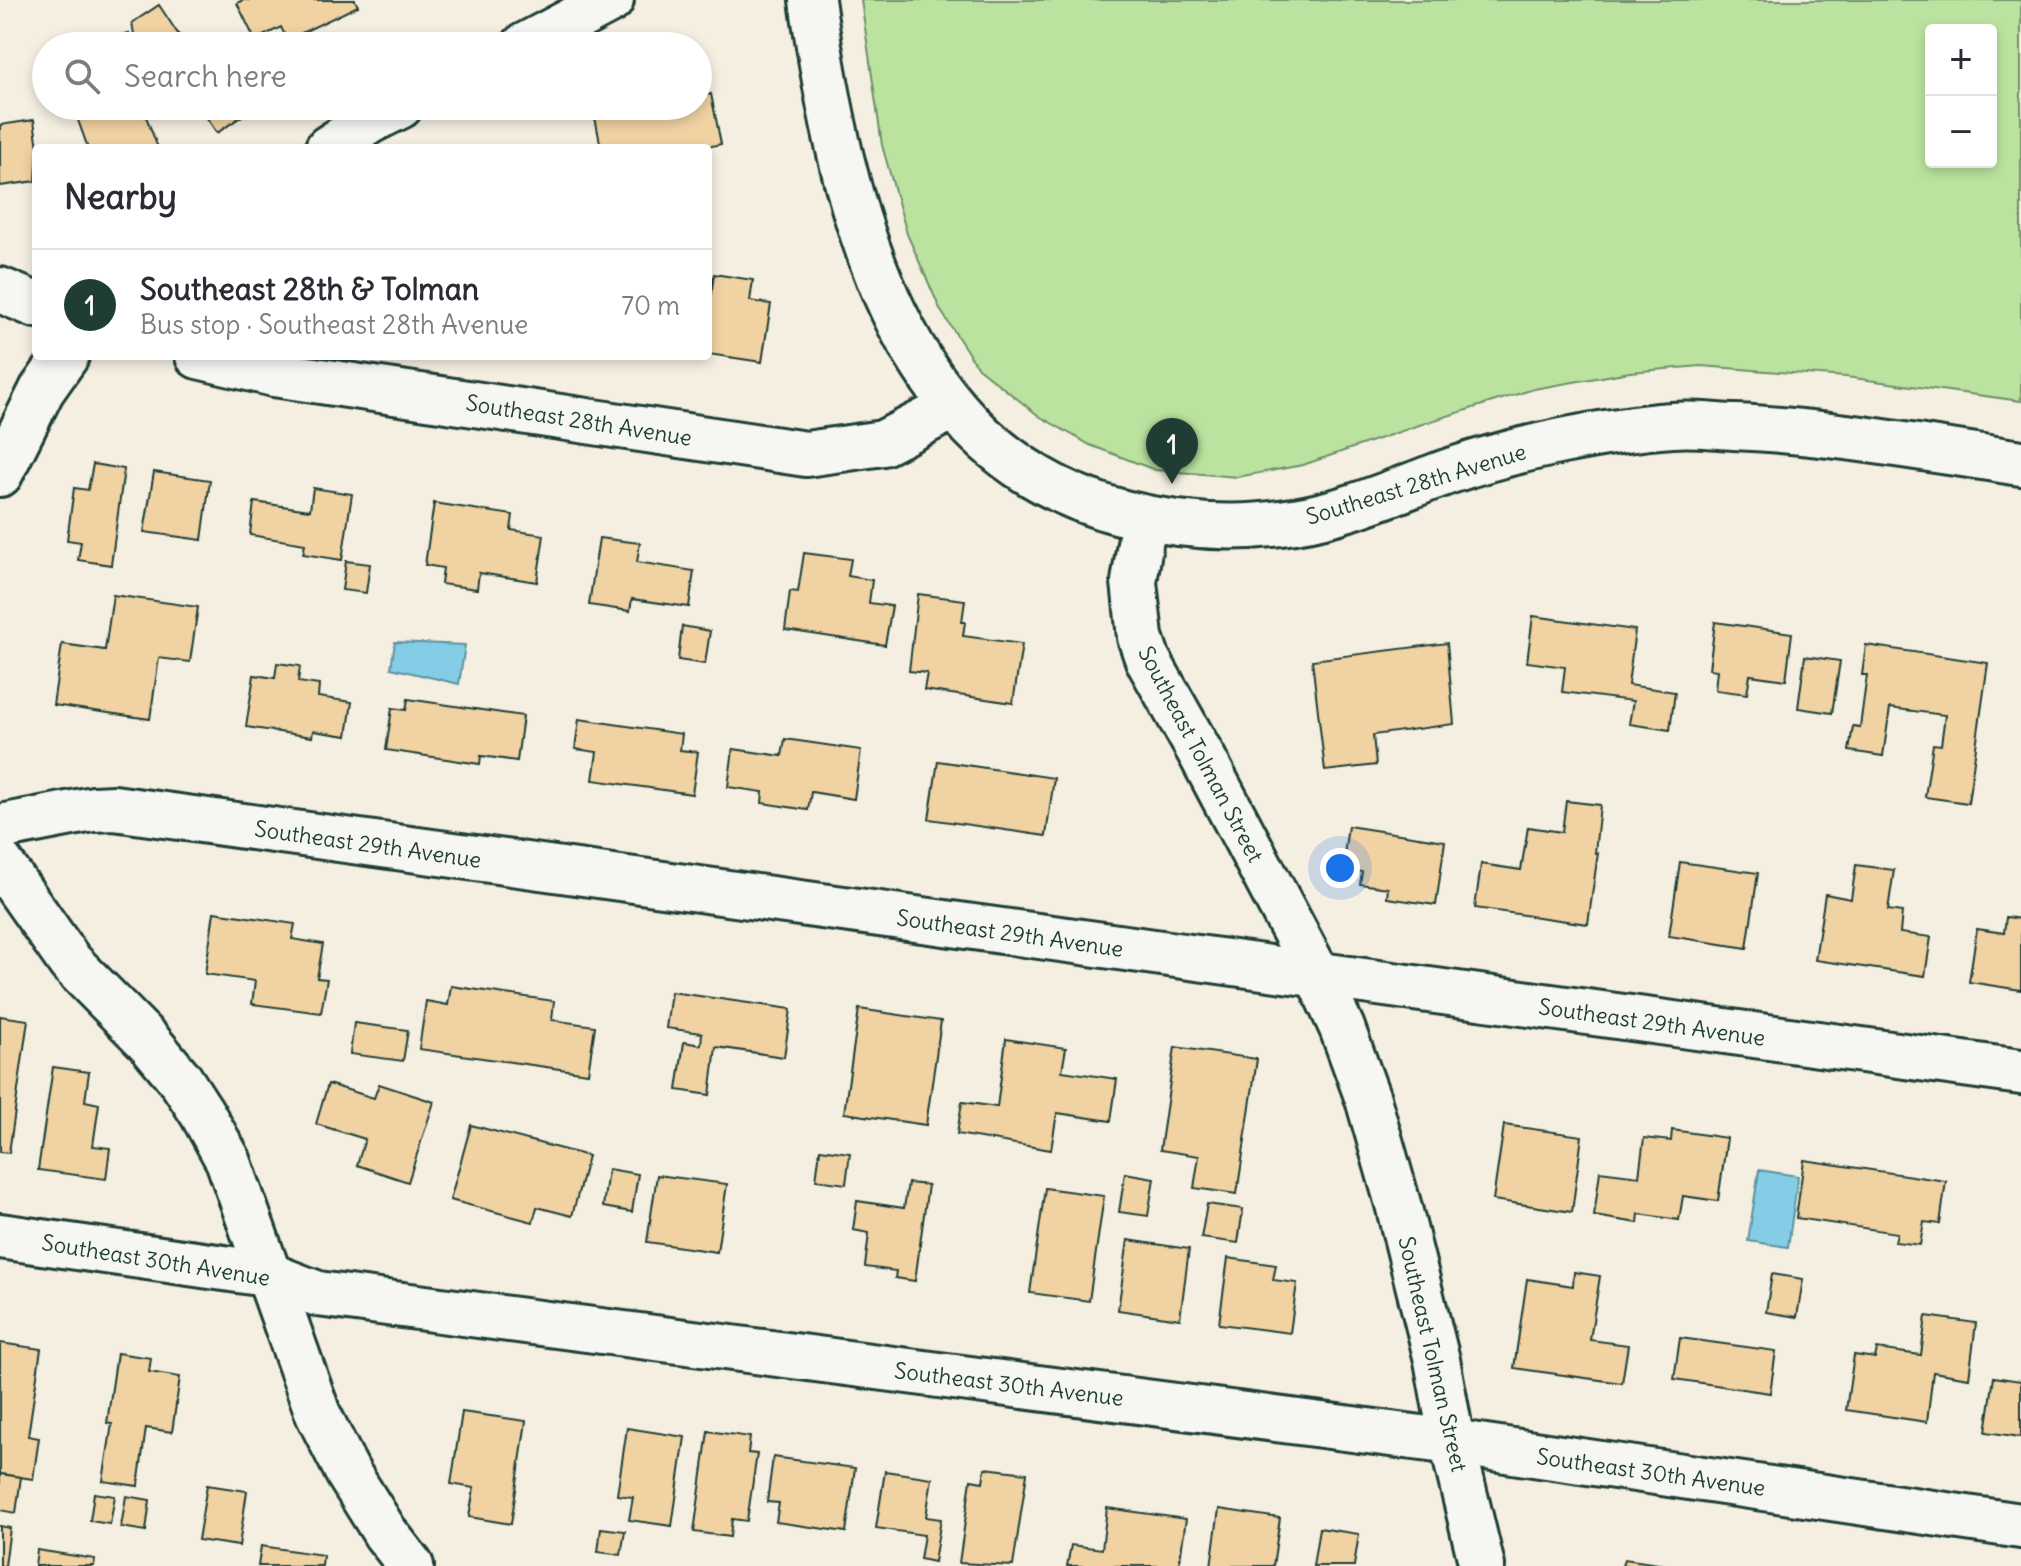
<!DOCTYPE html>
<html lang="en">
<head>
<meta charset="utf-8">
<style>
  :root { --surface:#fff; --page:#f2f2f3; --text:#2b2b33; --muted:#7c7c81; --line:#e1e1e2; --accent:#1f3d34 }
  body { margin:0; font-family:Delius,sans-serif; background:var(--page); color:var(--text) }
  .controls { position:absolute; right:24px; top:24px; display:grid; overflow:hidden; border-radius:8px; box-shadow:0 4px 12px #0003 }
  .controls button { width:72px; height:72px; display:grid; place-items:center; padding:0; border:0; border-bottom:2px solid var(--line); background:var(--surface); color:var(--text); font:40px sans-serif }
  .you { position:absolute; left:1340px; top:868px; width:28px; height:28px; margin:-20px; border:6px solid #fff; border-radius:50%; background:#1a73e8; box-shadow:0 0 0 12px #1a73e833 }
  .badge { display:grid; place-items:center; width:52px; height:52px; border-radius:50%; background:var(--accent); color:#fff; font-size:26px; font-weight:700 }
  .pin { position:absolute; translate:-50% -66px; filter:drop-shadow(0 2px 4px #0008) }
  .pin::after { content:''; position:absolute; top:42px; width:28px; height:24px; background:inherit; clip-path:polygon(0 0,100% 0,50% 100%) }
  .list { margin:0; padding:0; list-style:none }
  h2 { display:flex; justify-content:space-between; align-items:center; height:104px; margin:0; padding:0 32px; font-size:34px }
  h2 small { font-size:26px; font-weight:400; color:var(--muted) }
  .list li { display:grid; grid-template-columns:52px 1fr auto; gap:24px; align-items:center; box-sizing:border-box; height:112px; padding:0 32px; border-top:2px solid var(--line) }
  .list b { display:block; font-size:30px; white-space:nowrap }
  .list p { margin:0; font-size:26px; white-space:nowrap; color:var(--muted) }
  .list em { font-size:26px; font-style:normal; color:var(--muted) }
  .icon { flex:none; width:44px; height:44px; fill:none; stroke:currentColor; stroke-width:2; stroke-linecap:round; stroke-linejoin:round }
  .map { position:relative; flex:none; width:2021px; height:1566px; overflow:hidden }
  .search { position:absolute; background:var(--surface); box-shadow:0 4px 12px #0003; left:32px; top:32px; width:680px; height:88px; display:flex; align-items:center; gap:20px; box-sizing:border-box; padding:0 28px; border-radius:44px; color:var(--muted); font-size:30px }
  .panel { position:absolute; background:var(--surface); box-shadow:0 4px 12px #0003; left:32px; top:144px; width:680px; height:216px; border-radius:8px }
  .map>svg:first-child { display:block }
  .green { fill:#bbe39f; stroke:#6d906a; stroke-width:2; fill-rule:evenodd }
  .water { fill:#85cde6; stroke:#5c939f; stroke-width:2 }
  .building { fill:#f1d2a3; stroke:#1f3d34; stroke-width:2 }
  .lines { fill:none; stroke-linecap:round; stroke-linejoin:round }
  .minor-casing { stroke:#1f3d34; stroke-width:50 }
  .major-casing { stroke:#1f3d34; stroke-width:50 }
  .minor { stroke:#f6f6f2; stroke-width:44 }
  .major { stroke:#f6f6f2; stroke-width:44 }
  .labels { text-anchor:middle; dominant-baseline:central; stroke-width:6; stroke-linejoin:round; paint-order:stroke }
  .street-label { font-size:22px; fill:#1f3d34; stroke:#f6f6f2 }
</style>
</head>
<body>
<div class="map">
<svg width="2021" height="1566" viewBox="0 0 2021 1566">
  <rect width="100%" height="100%" fill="#f5efe2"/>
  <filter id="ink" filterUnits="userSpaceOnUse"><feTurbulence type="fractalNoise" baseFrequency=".0125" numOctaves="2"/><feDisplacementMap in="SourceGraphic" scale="16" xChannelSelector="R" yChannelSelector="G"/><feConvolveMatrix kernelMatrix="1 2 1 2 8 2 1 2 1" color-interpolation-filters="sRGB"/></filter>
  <g filter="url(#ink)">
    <path class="green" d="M861,0H2021V401L1846,377L1701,366L1630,372L1534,389L1425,423L1303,465L1237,477L1155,470L1090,445L1039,416L978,368L941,311L907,234L882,145ZM1931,30H1991V162H1931Z"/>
    <g class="water">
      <polygon points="395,642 465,645 459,684 391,668"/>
      <polygon points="1759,1170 1798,1176 1788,1247 1748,1241"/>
    </g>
    <g class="building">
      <polygon points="243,0 355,0 358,6 287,40 281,27 255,40 237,3"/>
      <polygon points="159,5 186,46 136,46 132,23"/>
      <polygon points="129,33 132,46 106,46 104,39"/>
      <polygon points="711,94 721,144 703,148 601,148 594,112 625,106 698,106 698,97"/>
      <polygon points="73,106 142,106 158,148 88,148"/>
      <polygon points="199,106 254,106 255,107 217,133"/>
      <polygon points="34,120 38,148 36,181 0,186 0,125"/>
      <polygon points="714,274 753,280 750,301 771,304 762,362 708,354 708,317"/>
      <polygon points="93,464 124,469 111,565 78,560 81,542 67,540 74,488 88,490"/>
      <polygon points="154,472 210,480 202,540 144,532"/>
      <polygon points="313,488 352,494 342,560 303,554 305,544 250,535 254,502 310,510"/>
      <polygon points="434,503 513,515 511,530 544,535 537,582 479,573 477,589 441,584 443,568 425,565"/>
      <polygon points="599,538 640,543 637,562 694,571 689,607 632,599 630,611 589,605"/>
      <polygon points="804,553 851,559 848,576 872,580 869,603 892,606 885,645 785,630 790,591 798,592"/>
      <polygon points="346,561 370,564 366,593 342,590"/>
      <polygon points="918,594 965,600 962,622 965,622 963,636 1022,644 1013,703 924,690 927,673 909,671"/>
      <polygon points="113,595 198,607 190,662 159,658 150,719 53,705 62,644 105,650"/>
      <polygon points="1533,616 1635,630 1628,685 1675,692 1670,730 1629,724 1633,701 1562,692 1565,667 1527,662"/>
      <polygon points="1715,622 1792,633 1786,680 1750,675 1747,694 1715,690 1717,670 1709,669"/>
      <polygon points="682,626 710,631 705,664 678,660"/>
      <polygon points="1447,643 1454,724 1373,735 1376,765 1325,771 1312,660"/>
      <polygon points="1866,645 1988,663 1968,803 1925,797 1933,744 1941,745 1945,715 1890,708 1883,756 1849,751 1853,726 1860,727 1867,675 1862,675"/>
      <polygon points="1805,656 1840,661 1832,713 1798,708"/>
      <polygon points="277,663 300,666 298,682 319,685 318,697 352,702 347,736 313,731 312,737 246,727 254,675 275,678"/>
      <polygon points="408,699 523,716 517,761 481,756 480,764 386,750 392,708 406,710"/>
      <polygon points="579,719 682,734 680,750 698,752 692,794 593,780 597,752 575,749"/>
      <polygon points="785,739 861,750 854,799 811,792 808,810 762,803 763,792 728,787 733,749 782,756"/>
      <polygon points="938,761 1054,778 1046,836 929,819"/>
      <polygon points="1566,801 1600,805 1595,853 1598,853 1588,924 1475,908 1481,864 1521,870 1528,827 1562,832"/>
      <polygon points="1348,826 1445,841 1436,905 1387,898 1388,888 1360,884 1362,872 1342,869"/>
      <polygon points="1680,862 1758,873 1747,948 1669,936"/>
      <polygon points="1856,865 1894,870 1888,910 1902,912 1900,933 1931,937 1925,976 1815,960 1825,894 1851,899"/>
      <polygon points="214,912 295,924 292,939 323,944 317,978 327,979 321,1013 252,1004 255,981 205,974"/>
      <polygon points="2006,917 2021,919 2021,990 1969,982 1977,929 2004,933"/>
      <polygon points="451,986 554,1001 552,1020 595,1026 588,1073 419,1049 426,1001 448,1005"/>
      <polygon points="671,992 791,1009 784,1057 716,1047 710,1095 677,1090 684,1042 701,1045 702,1033 666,1028"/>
      <polygon points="859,1009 941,1021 926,1125 844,1113"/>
      <polygon points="0,1016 28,1020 9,1153 0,1152"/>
      <polygon points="354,1023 408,1030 403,1061 350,1054"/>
      <polygon points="1006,1039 1066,1048 1062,1071 1117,1079 1111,1121 1057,1113 1051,1150 957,1134 962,1102 997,1107"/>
      <polygon points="1175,1047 1257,1059 1237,1194 1194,1188 1199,1156 1160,1150"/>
      <polygon points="53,1067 89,1072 85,1101 99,1104 93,1146 110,1148 106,1179 38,1170"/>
      <polygon points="328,1084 374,1098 379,1084 434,1102 408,1182 357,1165 365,1139 316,1124"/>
      <polygon points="471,1125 588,1156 572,1216 537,1207 533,1222 450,1200"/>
      <polygon points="1504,1125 1582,1136 1572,1212 1493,1200"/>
      <polygon points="1672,1130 1727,1138 1718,1201 1683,1196 1679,1220 1639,1214 1638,1223 1594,1216 1600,1171 1639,1176 1644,1138 1671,1141"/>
      <polygon points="820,1149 850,1153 846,1184 816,1180"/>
      <polygon points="1804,1160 1946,1181 1940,1224 1924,1222 1920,1245 1895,1242 1897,1233 1796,1218"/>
      <polygon points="608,1169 638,1174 632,1212 603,1207"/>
      <polygon points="1125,1173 1154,1178 1148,1216 1119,1212"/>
      <polygon points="657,1175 727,1184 717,1252 647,1242"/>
      <polygon points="908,1183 928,1185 915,1281 895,1278 896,1271 865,1267 869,1233 853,1230 857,1201 904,1208"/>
      <polygon points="1045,1188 1104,1196 1089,1301 1030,1293"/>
      <polygon points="1207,1204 1243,1209 1238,1243 1201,1238"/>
      <polygon points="1128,1240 1189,1249 1180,1319 1118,1310"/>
      <polygon points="1228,1258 1276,1265 1273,1280 1297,1283 1290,1333 1219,1324"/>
      <polygon points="1574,1272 1600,1276 1590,1340 1628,1345 1622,1383 1514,1368 1527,1279 1573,1286"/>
      <polygon points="1772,1274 1803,1279 1797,1317 1766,1312"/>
      <polygon points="1926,1316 1976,1323 1969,1378 1933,1372 1927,1422 1846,1410 1854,1355 1875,1358 1877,1349 1921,1355"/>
      <polygon points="1680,1338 1776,1351 1770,1393 1674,1379"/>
      <polygon points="0,1343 41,1349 28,1436 39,1438 33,1479 0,1474"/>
      <polygon points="117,1353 151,1358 149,1372 180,1377 172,1432 146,1428 138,1486 103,1481 112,1424 107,1423"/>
      <polygon points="1994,1377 2021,1381 2021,1437 1986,1432"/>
      <polygon points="462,1412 526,1421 511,1524 469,1517 474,1488 451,1484"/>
      <polygon points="627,1428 685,1437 672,1526 629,1520 633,1497 617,1495"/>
      <polygon points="708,1431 750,1437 748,1453 757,1454 747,1521 732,1519 730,1537 694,1532"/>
      <polygon points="773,1457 855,1468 846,1532 776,1522 779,1503 767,1502"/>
      <polygon points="985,1468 1027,1473 1013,1566 959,1563 971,1480 983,1482"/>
      <polygon points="885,1471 932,1478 926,1517 941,1519 934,1562 920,1559 924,1535 876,1528"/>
      <polygon points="0,1474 21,1477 16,1513 0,1510"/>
      <polygon points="207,1485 247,1491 239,1546 198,1540"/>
      <polygon points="94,1493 115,1496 110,1524 90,1521"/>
      <polygon points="126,1496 150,1500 146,1531 121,1527"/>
      <polygon points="1107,1508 1186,1519 1179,1566 1067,1566 1071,1545 1102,1549"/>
      <polygon points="1219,1509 1280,1518 1273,1566 1211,1566"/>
      <polygon points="0,1526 10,1528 5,1566 0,1566"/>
      <polygon points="601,1528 625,1531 621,1555 598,1552"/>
      <polygon points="1319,1528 1359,1534 1354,1566 1313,1566"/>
      <polygon points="261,1546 323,1555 322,1566 258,1566"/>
      <polygon points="37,1550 95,1559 94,1566 35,1566"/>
      <polygon points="1624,1559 1666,1565 1666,1566 1622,1566"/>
    </g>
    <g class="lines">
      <defs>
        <g id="minor">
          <polyline points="524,46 611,0"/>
          <polyline points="328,148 370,121 400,106"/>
          <polyline points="0,290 36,305"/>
          <polyline points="198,356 274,374 806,454 883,443 953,407"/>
          <polyline points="0,474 42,390 66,356"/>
          <polyline points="1144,518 1134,582 1140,637 1148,660 1202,756 1318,976 1342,1028 1368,1099 1398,1204 1437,1360 1452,1442 1482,1566"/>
          <polyline points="0,827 93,809 114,808 2021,1072"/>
          <polyline points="0,862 70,962 150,1043 180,1079 202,1113 228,1160 318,1414 348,1473 386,1534 411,1566"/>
          <polyline points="0,1236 266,1274 318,1294 1452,1442 2021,1526"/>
        </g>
        <path id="major" d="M812,0C841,201 895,456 1124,513C1181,527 1236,531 1294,521C1348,513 1399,489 1450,471C1514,449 1604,430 1672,425C1692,423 1714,426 1734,427C1830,431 1926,449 2021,463"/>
      </defs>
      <use href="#minor" class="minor-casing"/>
      <use href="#major" class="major-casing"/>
      <use href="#minor" class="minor"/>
      <use href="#major" class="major"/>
    </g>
  </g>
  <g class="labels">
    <g class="street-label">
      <text transform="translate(579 420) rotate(9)">Southeast 28th Avenue</text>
      <text transform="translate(1416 484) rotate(-17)">Southeast 28th Avenue</text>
      <text transform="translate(1201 754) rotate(62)">Southeast Tolman Street</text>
      <text transform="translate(368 844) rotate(8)">Southeast 29th Avenue</text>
      <text transform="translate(1010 933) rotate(8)">Southeast 29th Avenue</text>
      <text transform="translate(1652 1022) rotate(8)">Southeast 29th Avenue</text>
      <text transform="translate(156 1260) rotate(9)">Southeast 30th Avenue</text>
      <text transform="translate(1433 1354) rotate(77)">Southeast Tolman Street</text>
      <text transform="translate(1009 1384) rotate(7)">Southeast 30th Avenue</text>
      <text transform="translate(1651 1472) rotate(8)">Southeast 30th Avenue</text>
    </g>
  </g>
</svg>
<div class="controls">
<button>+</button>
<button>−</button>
</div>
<div class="you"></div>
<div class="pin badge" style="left:1172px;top:484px">1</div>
<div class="search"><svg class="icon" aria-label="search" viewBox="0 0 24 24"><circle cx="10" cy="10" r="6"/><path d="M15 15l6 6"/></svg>Search here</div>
<section class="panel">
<h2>Nearby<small></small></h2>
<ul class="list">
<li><span class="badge">1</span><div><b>Southeast 28th &amp; Tolman</b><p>Bus stop · Southeast 28th Avenue</p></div><em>70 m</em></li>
</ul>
</section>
</div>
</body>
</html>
